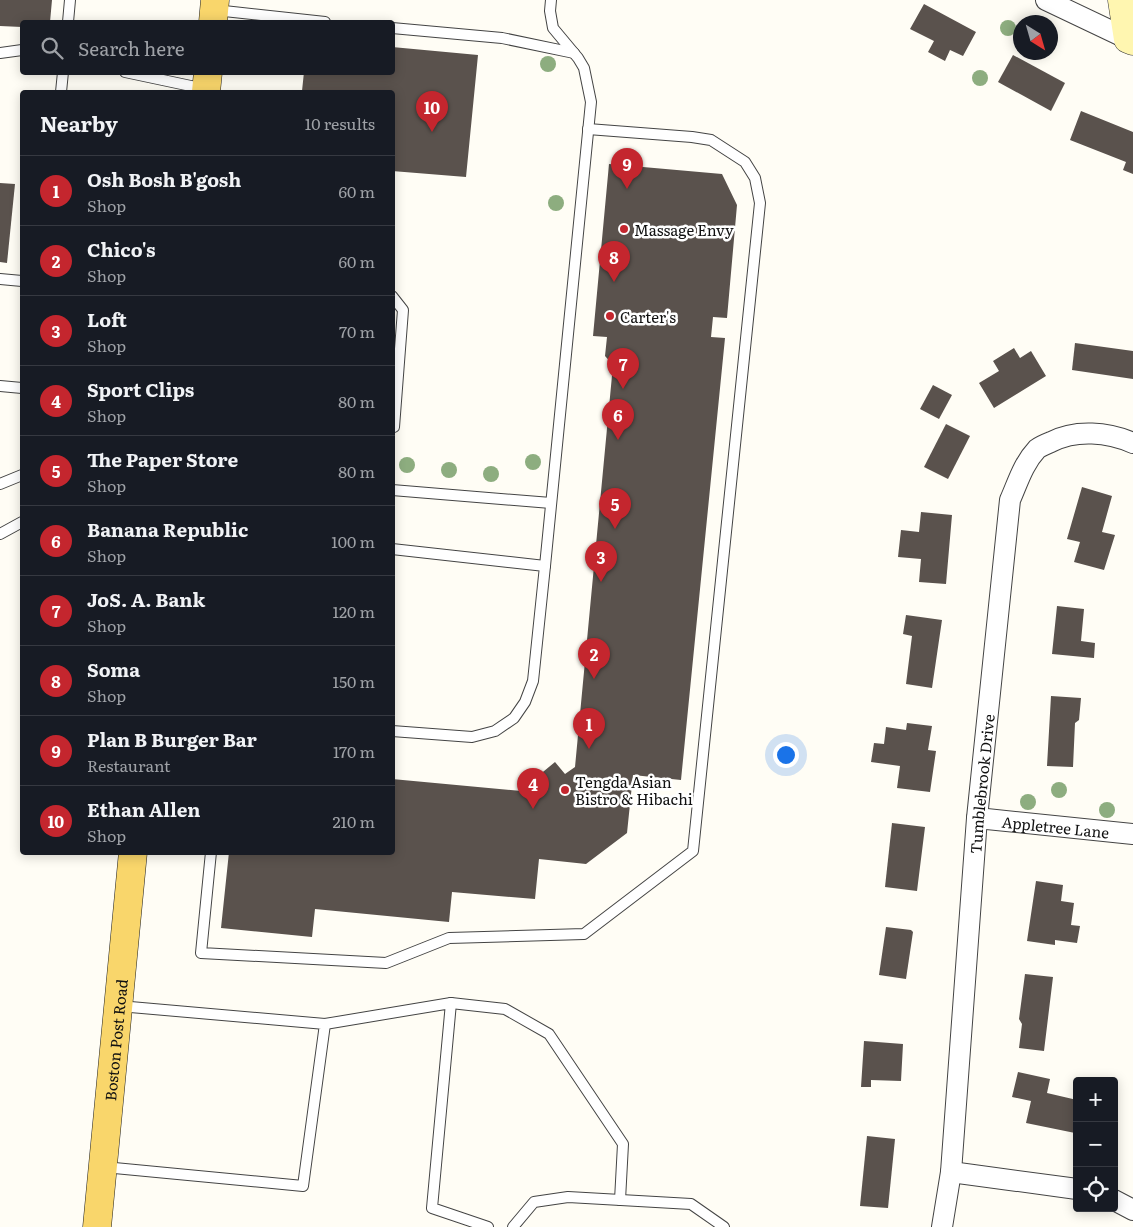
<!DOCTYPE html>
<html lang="en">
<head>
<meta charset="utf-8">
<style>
  :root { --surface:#171b24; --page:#242831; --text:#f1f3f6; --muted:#9ea1a6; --line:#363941; --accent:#c4262e }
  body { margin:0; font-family:Literata,serif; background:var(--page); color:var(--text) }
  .controls { position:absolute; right:15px; bottom:15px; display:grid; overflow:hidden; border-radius:5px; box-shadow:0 2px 12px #0003 }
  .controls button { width:45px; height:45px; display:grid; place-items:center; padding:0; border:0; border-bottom:1px solid var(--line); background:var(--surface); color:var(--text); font:25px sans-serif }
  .compass { position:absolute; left:1013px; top:15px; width:45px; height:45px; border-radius:50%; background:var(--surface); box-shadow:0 2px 12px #0003; rotate:143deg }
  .you { position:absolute; left:785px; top:754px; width:18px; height:18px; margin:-12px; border:4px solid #fff; border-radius:50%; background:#1a73e8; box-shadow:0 0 0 8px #1a73e833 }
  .badge { display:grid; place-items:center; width:32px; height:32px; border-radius:50%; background:var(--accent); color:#fff; font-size:16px; font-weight:700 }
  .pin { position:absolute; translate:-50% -41px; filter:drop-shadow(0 1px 2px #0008) }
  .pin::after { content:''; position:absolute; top:26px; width:18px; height:15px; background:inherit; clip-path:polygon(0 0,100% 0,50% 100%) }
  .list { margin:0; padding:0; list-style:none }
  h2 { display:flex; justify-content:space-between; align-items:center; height:65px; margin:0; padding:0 20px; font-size:21px }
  h2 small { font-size:16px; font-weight:400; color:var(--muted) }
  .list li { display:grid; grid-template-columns:32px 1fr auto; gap:15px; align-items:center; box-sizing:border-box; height:70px; padding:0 20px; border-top:1px solid var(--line) }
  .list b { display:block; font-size:19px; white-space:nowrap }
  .list p { margin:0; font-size:16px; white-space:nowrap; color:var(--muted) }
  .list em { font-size:16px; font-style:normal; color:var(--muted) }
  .icon { flex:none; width:28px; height:28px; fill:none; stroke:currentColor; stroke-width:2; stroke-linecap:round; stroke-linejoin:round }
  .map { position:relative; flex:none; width:1133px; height:1227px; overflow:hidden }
  .search { position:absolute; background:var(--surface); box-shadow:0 2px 12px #0003; left:20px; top:20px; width:375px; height:55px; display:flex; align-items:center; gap:12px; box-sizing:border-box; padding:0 18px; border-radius:5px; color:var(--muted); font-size:19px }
  .panel { position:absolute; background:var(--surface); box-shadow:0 2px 12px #0003; left:20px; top:90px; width:375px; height:765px; border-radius:5px }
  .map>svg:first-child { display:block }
  .building { fill:#5a524d }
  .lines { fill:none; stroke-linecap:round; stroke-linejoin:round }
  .lane-casing { stroke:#444; stroke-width:12 }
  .street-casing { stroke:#444; stroke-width:22 }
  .secondary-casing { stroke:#333; stroke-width:29 }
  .primary-casing { stroke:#222; stroke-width:29 }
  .lane { stroke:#fff; stroke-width:10 }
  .street { stroke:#fff; stroke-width:20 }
  .secondary { stroke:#fff6b0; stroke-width:28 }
  .primary { stroke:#f9d66b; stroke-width:28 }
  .tree { fill:#8dad7f }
  .poi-dot { fill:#c4262e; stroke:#fff; stroke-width:2 }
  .labels { text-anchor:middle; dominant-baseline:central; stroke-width:5; stroke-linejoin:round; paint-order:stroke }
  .poi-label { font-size:15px; fill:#111; stroke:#fff; text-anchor:start }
  .street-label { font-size:15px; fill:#111; stroke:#fff }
</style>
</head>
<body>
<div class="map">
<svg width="1133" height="1227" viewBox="0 0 1133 1227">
  <rect width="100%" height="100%" fill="#fffdf5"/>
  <g class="building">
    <polygon points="0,0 52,0 50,22 22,22 22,27 0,26"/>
    <polygon points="924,4 976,32 963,56 950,50 945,61 928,52 934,41 910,29"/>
    <polygon points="392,47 478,55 466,177 392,171 392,92 289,92 289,90 302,91 304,72 392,72"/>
    <polygon points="1013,55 1065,83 1051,111 998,82"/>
    <polygon points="1081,111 1133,132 1133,174 1123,170 1126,162 1070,140"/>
    <polygon points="609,164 722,174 737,205 727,318 713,317 711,337 725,338 681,780 633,775 627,833 586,864 539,859 535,899 452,892 449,922 315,909 312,937 221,928 229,852 392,852 392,779 543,793 548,789 538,776 555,762 565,774 575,767 613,365 605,356 607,337 593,336"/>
    <polygon points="0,183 15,184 7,263 0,262"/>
    <polygon points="1075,343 1133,351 1133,379 1072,370"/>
    <polygon points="1014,348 1020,358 1031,351 1046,376 994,408 979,383 999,371 993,361"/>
    <polygon points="933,385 952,395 939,419 920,409"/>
    <polygon points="946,424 970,436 948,479 924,467"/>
    <polygon points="1082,487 1112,496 1102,532 1115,535 1104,570 1074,562 1080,542 1067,539"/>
    <polygon points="921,512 952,515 946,584 919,582 921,559 898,557 901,530 919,532"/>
    <polygon points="1057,606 1084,609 1081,641 1095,643 1094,658 1052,654"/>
    <polygon points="906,615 942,620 932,688 906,684 912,636 903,634"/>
    <polygon points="1051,696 1081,698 1079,720 1075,723 1073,767 1047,766"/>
    <polygon points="907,723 932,726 928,750 936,751 930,792 897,788 900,766 871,762 874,743 884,744 886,727 906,730"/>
    <polygon points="892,823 925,827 917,891 885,887"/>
    <polygon points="1036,881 1063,885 1061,901 1074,903 1071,925 1080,926 1077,943 1055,940 1055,945 1027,941"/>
    <polygon points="886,927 911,930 913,932 906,979 879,975"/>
    <polygon points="1025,974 1053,977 1044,1051 1019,1048 1022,1024 1019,1019"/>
    <polygon points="864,1041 903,1044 901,1081 871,1080 871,1087 861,1087"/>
    <polygon points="1018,1072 1050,1079 1047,1093 1077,1100 1077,1123 1075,1133 1026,1123 1031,1101 1012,1097"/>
    <polygon points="867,1136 895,1139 888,1208 860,1206"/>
  </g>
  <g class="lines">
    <defs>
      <g id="lane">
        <polyline points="215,10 325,22"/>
        <polyline points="68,22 70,0"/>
        <polyline points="392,28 502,38 574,53"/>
        <polyline points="0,53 22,50"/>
        <polyline points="125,72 205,89"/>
        <polyline points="61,92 63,72"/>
        <polyline points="0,279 22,281"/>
        <polyline points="392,296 403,310 394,427"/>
        <polyline points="0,386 22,388"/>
        <polyline points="0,484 22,475"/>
        <polyline points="392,490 551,503"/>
        <polyline points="0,534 22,522"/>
        <polyline points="392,549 545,566 533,681 525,702 514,718 495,731 472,737 392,731"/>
        <polyline points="545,566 591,102 584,68 578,58 553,28 550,11 551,0"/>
        <polyline points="211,852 201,953 386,963 449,938 584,934 693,851 760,203 755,178 745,162 711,140 692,137 588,129"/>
        <polyline points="451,1003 505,1009 549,1034 623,1144 620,1200"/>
        <polyline points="325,1024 451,1003 432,1208 488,1227"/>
        <polyline points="104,1167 303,1186 325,1024 119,1006"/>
        <polyline points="513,1227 534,1202 568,1197 691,1204 724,1227"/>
      </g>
      <g id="street">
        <polyline points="1046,0 1128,39"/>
        <path id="s1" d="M977,818L1133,834"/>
        <polyline points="951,1172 1077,1189"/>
        <polyline points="1114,1200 1133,1210"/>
        <path id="s2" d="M942,1227L951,1172L977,818L1010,500C1018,482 1023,464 1037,449C1041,446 1046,444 1051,442C1076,429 1108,432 1133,443"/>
      </g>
      <polyline id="secondary" points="1122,0 1128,39 1133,41"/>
      <g id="primary">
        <polyline points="213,22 215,0"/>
        <polyline points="206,92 208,72"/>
        <path id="s3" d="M97,1227L133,852"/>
      </g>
    </defs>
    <use href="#lane" class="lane-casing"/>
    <use href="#street" class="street-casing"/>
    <use href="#secondary" class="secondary-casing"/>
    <use href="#primary" class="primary-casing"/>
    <use href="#lane" class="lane"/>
    <use href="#street" class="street"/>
    <use href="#secondary" class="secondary"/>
    <use href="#primary" class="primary"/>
  </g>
  <g class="tree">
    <circle cx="1008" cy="28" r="8"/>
    <circle cx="548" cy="64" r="8"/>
    <circle cx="980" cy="78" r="8"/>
    <circle cx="556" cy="203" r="8"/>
    <circle cx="533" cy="462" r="8"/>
    <circle cx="407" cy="465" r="8"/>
    <circle cx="449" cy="470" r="8"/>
    <circle cx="491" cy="474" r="8"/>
    <circle cx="1059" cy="790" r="8"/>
    <circle cx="1028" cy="802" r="8"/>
    <circle cx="1107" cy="810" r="8"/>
  </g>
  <g class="poi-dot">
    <circle cx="624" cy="229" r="5"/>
    <circle cx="610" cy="316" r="5"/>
    <circle cx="565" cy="790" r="5"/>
  </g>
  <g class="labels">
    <g class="poi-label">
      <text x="634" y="229">Massage Envy</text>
      <text x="620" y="316">Carter's</text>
      <text x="575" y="781">Tengda Asian<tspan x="575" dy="17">Bistro &amp; Hibachi</tspan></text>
    </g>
    <g class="street-label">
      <text stroke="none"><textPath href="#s2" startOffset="445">Tumblebrook Drive</textPath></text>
      <text stroke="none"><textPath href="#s1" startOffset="79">Appletree Lane</textPath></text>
      <text stroke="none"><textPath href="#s3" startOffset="188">Boston Post Road</textPath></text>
    </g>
  </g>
</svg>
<div class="controls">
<button>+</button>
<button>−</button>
<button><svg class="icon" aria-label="locate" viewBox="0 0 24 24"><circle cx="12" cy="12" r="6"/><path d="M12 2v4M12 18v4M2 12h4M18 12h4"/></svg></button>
</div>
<svg class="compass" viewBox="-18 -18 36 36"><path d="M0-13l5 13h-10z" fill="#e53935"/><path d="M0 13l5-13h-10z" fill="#9ea1a6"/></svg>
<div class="you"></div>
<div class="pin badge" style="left:589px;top:749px">1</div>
<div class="pin badge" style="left:594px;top:679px">2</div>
<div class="pin badge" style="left:601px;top:582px">3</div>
<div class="pin badge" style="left:533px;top:809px">4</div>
<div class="pin badge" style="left:615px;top:529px">5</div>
<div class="pin badge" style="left:618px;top:440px">6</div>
<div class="pin badge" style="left:623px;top:389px">7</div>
<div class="pin badge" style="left:614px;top:282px">8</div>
<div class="pin badge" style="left:627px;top:189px">9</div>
<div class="pin badge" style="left:432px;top:132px">10</div>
<div class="search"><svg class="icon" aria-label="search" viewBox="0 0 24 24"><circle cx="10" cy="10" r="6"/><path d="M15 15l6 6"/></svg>Search here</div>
<section class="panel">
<h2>Nearby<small>10 results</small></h2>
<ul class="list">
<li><span class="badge">1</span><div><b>Osh Bosh B'gosh</b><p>Shop</p></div><em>60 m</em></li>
<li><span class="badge">2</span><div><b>Chico's</b><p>Shop</p></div><em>60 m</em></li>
<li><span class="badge">3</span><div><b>Loft</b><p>Shop</p></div><em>70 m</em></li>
<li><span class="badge">4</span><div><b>Sport Clips</b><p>Shop</p></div><em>80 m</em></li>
<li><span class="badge">5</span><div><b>The Paper Store</b><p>Shop</p></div><em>80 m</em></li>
<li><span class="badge">6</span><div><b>Banana Republic</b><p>Shop</p></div><em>100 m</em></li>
<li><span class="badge">7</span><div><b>JoS. A. Bank</b><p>Shop</p></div><em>120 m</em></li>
<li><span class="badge">8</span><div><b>Soma</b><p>Shop</p></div><em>150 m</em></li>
<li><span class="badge">9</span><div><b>Plan B Burger Bar</b><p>Restaurant</p></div><em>170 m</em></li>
<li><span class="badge">10</span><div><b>Ethan Allen</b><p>Shop</p></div><em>210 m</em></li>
</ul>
</section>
</div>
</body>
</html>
